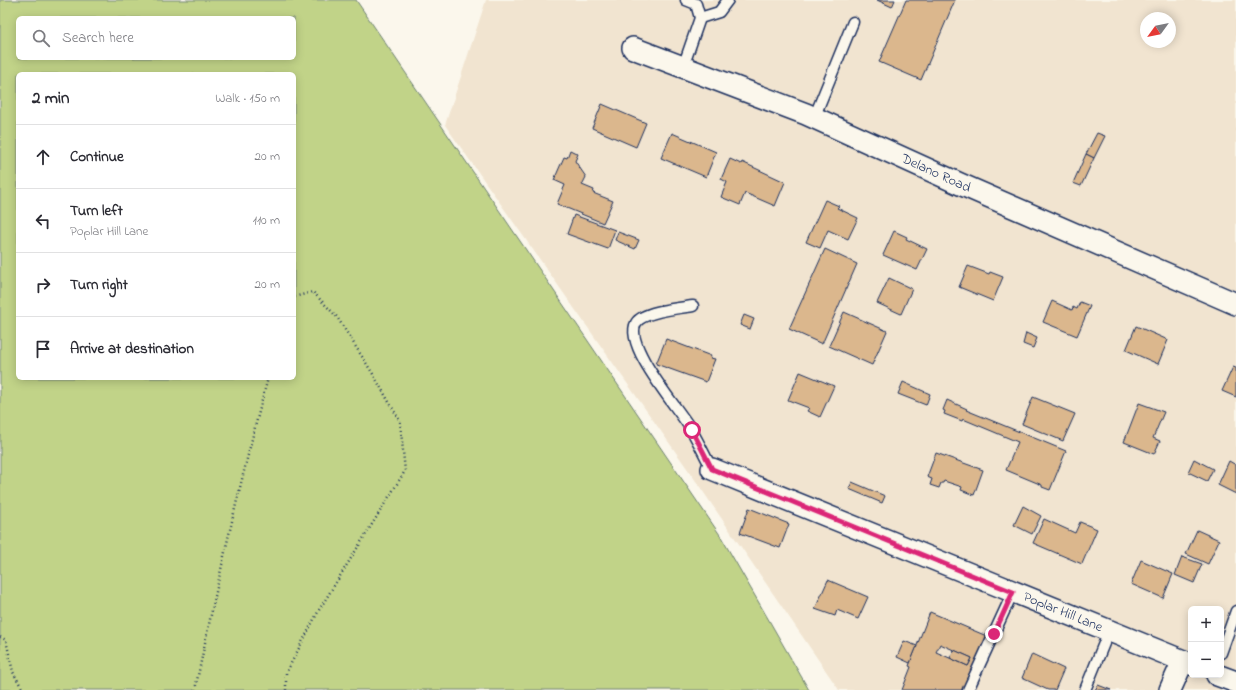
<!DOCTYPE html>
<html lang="en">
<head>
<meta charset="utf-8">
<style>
  :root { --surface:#fff; --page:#f7f7f7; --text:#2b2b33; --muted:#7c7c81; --line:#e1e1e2 }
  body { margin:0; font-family:"Indie Flower",sans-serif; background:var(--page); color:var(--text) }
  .controls { position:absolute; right:12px; bottom:12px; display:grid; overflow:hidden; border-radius:6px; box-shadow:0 2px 10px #0003 }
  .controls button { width:36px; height:36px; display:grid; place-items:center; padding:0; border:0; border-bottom:1px solid var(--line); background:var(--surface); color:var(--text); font:20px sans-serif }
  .compass { position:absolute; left:1140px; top:12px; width:36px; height:36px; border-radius:50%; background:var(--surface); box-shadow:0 2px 10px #0003; rotate:237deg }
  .stop { position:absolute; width:12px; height:12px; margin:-9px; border:3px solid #db2777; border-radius:50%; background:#fff }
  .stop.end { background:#db2777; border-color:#fff; box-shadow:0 1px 4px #0008 }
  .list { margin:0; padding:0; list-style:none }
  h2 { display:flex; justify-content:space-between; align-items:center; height:52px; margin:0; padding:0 16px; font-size:17px }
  h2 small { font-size:13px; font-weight:400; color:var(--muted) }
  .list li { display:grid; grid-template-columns:26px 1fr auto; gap:12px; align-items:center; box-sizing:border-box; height:64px; padding:0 16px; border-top:1px solid var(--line) }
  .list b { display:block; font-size:15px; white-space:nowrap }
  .list p { margin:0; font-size:13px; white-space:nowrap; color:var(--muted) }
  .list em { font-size:13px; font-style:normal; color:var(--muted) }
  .icon { flex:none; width:22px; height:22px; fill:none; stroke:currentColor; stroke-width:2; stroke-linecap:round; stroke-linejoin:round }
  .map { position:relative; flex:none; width:1236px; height:690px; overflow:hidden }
  .search { position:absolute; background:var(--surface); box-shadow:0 2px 10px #0003; left:16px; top:16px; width:280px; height:44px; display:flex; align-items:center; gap:10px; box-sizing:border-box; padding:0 14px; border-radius:6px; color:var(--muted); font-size:15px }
  .panel { position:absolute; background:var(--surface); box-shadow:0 2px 10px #0003; left:16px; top:72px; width:280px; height:308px; border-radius:6px }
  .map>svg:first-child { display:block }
  .built { fill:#f1e4d0; fill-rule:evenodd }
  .green { fill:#c1d388; stroke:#6e8173; fill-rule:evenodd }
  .building { fill:#dbb78d; stroke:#1b2f5e; fill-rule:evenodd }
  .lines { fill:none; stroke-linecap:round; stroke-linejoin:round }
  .lane-casing { stroke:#1b2f5e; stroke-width:13 }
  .street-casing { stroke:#1b2f5e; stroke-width:24 }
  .path { stroke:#1b2f5e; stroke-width:2.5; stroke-dasharray:1 3; stroke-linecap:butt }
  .lane { stroke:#fbf7ec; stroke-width:10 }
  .street { stroke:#fbf7ec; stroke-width:21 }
  .route { stroke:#db2777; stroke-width:5 }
  .labels { text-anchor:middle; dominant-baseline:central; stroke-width:4; stroke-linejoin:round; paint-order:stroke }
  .street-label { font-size:14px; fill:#1b2f5e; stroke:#fbf7ec }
</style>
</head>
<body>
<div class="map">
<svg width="1236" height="690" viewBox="0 0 1236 690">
  <rect width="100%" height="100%" fill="#fbf7ec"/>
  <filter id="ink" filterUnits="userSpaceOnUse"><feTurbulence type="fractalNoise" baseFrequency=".025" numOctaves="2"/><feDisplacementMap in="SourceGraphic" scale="8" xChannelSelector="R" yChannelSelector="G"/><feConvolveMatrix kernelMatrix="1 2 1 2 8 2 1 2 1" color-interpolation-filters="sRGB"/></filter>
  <g filter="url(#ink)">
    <path class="built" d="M486,0H1236V690H839L689,471L445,125ZM1146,18H1170V42H1146ZM1191,609H1221V675H1191Z"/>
    <path class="green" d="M0,0H356L720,535L809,690H0ZM18,18H294V58H18ZM18,74H294V378H18Z"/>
    <g class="building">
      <polygon points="877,0 895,0 892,7"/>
      <polygon points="906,0 955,0 921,80 879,62"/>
      <polygon points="602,104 646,123 636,147 592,128"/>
      <polygon points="672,133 716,152 706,177 661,158"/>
      <polygon points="1097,133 1105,136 1094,158 1086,154"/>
      <polygon points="570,150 578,154 575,161 586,177 582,185 594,190 593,193 613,201 603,223 557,204 565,185 554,180 564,157 567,158"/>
      <polygon points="1086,154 1094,158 1081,186 1073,183"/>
      <polygon points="730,159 741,164 742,162 785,182 775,206 745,193 740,205 721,197 727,182 721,179"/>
      <polygon points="825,200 839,206 837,208 858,218 848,239 828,230 820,248 806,242"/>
      <polygon points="574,215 615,230 608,249 567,234"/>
      <polygon points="894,231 907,237 906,239 927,249 917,270 883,255"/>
      <polygon points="618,232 639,240 635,249 615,240"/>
      <polygon points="825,249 857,264 822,344 789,329"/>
      <polygon points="968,266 989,274 990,272 1003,277 993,301 959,287"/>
      <polygon points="889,278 912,289 901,314 877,303"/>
      <polygon points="1052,301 1072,310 1073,307 1077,309 1080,302 1090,306 1077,336 1043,322"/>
      <polygon points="844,312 887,331 872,365 829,346"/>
      <polygon points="744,315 754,319 750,329 740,325"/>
      <polygon points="1136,326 1168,340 1158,364 1126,350"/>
      <polygon points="1026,333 1037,338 1033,348 1023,344"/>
      <polygon points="666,339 711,356 710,358 715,359 706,382 656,364"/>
      <polygon points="1233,367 1236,368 1236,397 1222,391"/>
      <polygon points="800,372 834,386 820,417 807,411 809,408 788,400"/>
      <polygon points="903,382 930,394 926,405 898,394"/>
      <polygon points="1033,397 1075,414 1063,441 1022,424"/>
      <polygon points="947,400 967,409 966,410 1066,451 1050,490 1042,487 1042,485 1006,470 1018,442 963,419 962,421 944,414 945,411 943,410"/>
      <polygon points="1139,403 1164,412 1153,438 1160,441 1154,454 1124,442"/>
      <polygon points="936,453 983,470 974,495 961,490 962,487 944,481 943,483 941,483 939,488 930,485 932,479 927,477"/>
      <polygon points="1194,459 1213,469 1207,481 1188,472"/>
      <polygon points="1229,461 1236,465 1236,494 1218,485"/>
      <polygon points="852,482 885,496 882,503 849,489"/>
      <polygon points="1023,506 1041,516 1032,534 1014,525"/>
      <polygon points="749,508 789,524 780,548 740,533"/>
      <polygon points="1044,519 1075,533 1080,522 1097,529 1082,564 1033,543"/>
      <polygon points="1197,530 1219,540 1208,564 1186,554"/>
      <polygon points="1182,557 1202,564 1194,583 1175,575"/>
      <polygon points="1141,560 1173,574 1163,598 1131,584"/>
      <polygon points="828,580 868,597 858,619 837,610 835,616 815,609"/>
      <path d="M930,612L989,637L967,690H902L911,667L909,666ZM940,644L972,658L968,666L936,652Z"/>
      <polygon points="904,641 917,646 910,663 897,657"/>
      <polygon points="954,650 972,658 968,666 950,658"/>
      <polygon points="1032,654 1064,669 1055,690 1048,690 1022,678"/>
      <polygon points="1098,685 1111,690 1095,690"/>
    </g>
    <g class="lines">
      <defs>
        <g id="lane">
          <polyline points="700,18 719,12 728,0"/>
          <polyline points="683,67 700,18 696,4 686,0"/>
          <polyline points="814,118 853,22"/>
          <path d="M693,306C680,308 643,311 636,323C623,346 680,410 692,431C699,443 705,456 712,469"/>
          <polyline points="1221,653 1236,611"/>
          <polyline points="968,690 1013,592"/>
          <polyline points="1085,690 1109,631"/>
        </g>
        <g id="street">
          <path id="s1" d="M633,48L806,114L960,184L1236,304"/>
          <path id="s2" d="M712,469L1191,664"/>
          <polyline points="1217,675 1236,682"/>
          <polyline points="1170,690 1183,661"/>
        </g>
      </defs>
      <use href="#lane" class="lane-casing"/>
      <use href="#street" class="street-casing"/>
      <g class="path">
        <polyline points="0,637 6,640 13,672 23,690"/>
        <path d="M195,690C217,585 240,481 268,378"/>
        <polyline points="286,690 286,673 319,610 405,471 400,421 373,374 337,317 313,292 294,297"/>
      </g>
      <use href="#lane" class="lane"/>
      <use href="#street" class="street"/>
    </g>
  </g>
  <g class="lines" filter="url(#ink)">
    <polyline class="route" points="692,430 712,469 1013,592 994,634"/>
  </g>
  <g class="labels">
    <g class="street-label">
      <text stroke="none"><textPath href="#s1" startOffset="328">Delano Road</textPath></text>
      <text stroke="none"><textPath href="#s2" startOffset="379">Poplar Hill Lane</textPath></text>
    </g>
  </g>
</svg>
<div class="controls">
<button>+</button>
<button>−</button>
</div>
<svg class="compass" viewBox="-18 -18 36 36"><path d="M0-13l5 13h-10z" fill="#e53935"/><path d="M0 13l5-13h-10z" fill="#7c7c81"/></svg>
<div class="stop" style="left:692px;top:430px"></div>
<div class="stop end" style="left:994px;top:634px"></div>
<div class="search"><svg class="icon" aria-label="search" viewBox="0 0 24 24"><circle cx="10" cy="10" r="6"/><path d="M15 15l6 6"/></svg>Search here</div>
<section class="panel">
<h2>2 min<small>Walk · 150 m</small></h2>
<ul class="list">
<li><svg class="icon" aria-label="ahead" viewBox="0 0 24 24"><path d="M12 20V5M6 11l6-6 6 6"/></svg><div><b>Continue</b></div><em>20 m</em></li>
<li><svg class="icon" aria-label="left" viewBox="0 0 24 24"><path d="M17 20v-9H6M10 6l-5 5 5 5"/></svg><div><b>Turn left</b><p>Poplar Hill Lane</p></div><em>110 m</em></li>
<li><svg class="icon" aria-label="right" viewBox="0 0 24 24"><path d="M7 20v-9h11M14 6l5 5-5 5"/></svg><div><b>Turn right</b></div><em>20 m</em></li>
<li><svg class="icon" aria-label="arrive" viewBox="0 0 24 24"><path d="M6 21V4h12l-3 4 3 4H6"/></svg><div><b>Arrive at destination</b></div></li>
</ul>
</section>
</div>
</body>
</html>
